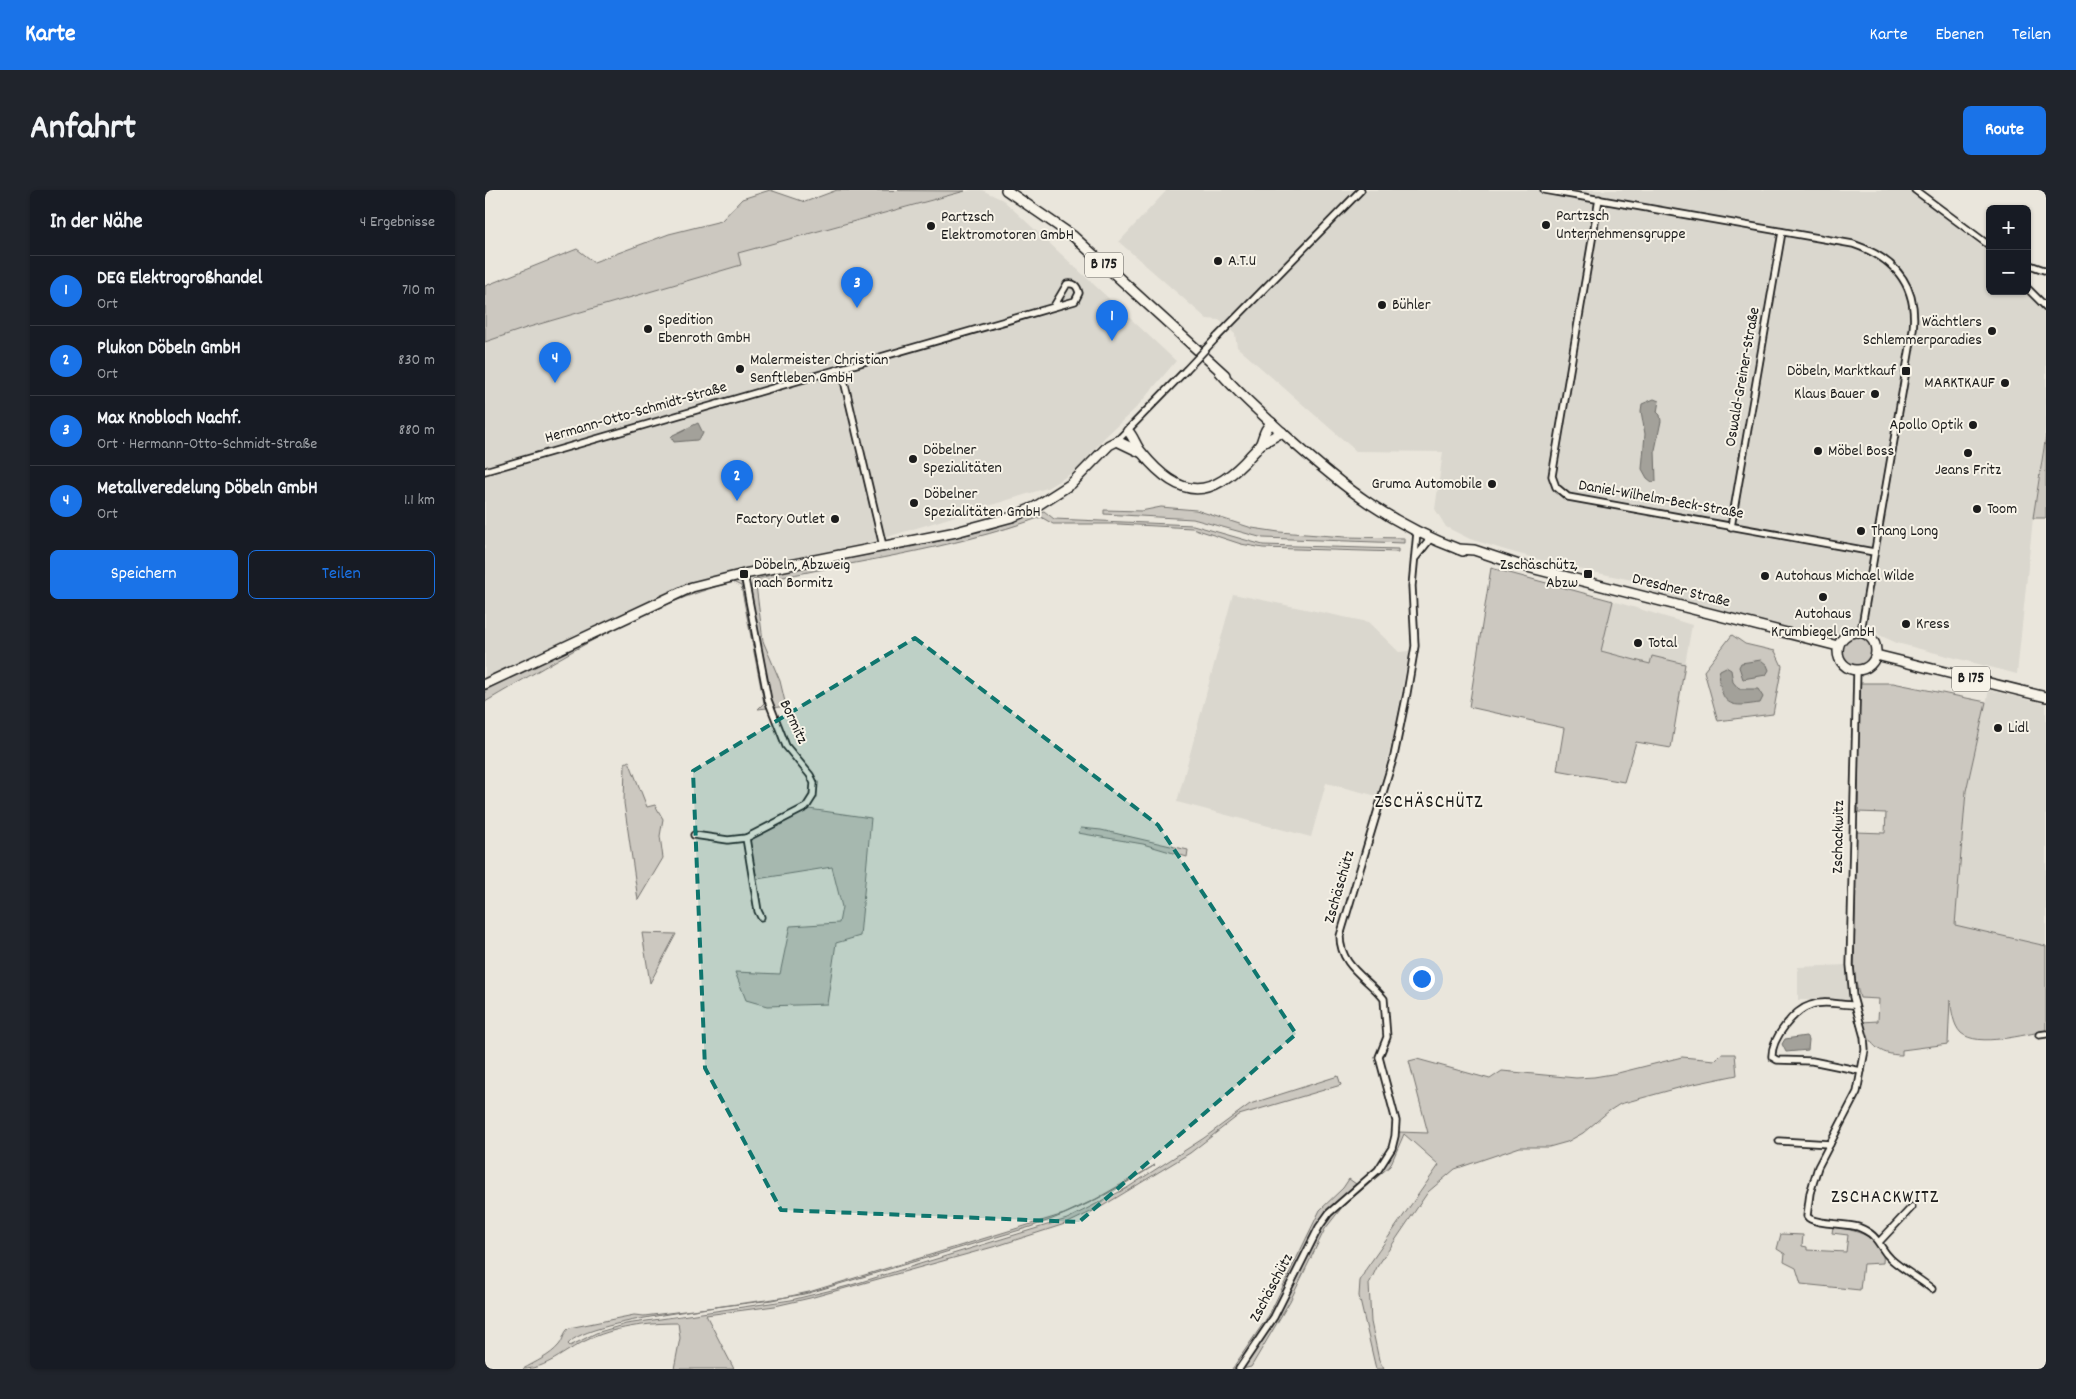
<!DOCTYPE html>
<html lang="de">
<head>
<meta charset="utf-8">
<style>
  :root { --surface:#171b24; --page:#20242c; --text:#f1f3f6; --muted:#9ea1a6; --line:#363941; --accent:#1a73e8 }
  body { margin:0; font-family:Dekko,sans-serif; background:var(--page); color:var(--text) }
  .controls { position:absolute; right:15px; top:15px; display:grid; overflow:hidden; border-radius:8px; box-shadow:0 1px 4px #0004 }
  .controls button { width:45px; height:45px; display:grid; place-items:center; padding:0; border:0; border-bottom:1px solid var(--line); background:var(--surface); color:var(--text); font:25px sans-serif }
  .you { position:absolute; left:936px; top:788px; width:18px; height:18px; margin:-12px; border:4px solid #fff; border-radius:50%; background:#1a73e8; box-shadow:0 0 0 8px #1a73e833 }
  .badge { display:grid; place-items:center; width:32px; height:32px; border-radius:50%; background:var(--accent); color:#fff; font-size:16px; font-weight:700 }
  .pin { position:absolute; translate:-50% -41px; filter:drop-shadow(0 1px 2px #0008) }
  .pin::after { content:''; position:absolute; top:26px; width:18px; height:15px; background:inherit; clip-path:polygon(0 0,100% 0,50% 100%) }
  .list { margin:0; padding:0; list-style:none }
  h2 { display:flex; justify-content:space-between; align-items:center; height:65px; margin:0; padding:0 20px; font-size:21px }
  h2 small { font-size:16px; font-weight:400; color:var(--muted) }
  .list li { display:grid; grid-template-columns:32px 1fr auto; gap:15px; align-items:center; box-sizing:border-box; height:70px; padding:0 20px; border-top:1px solid var(--line) }
  .list b { display:block; font-size:19px; white-space:nowrap }
  .list p { margin:0; font-size:16px; white-space:nowrap; color:var(--muted) }
  .list em { font-size:16px; font-style:normal; color:var(--muted) }
  .actions { display:flex; gap:10px; padding:15px 20px }
  .actions a { flex:1; padding:11px 0; border:1px solid var(--accent); border-radius:8px; text-align:center; font-size:18px; color:var(--accent) }
  .actions .main { background:var(--accent); color:#fff }
  .map { position:relative; flex:none; width:1561px; height:1179px; overflow:hidden; border-radius:8px }
  header { display:flex; align-items:center; gap:30px; box-sizing:border-box; height:70px; padding:0 25px; background:var(--accent); color:#fff }
  header strong { font-size:24px }
  nav { display:flex; gap:28px; margin-inline-start:auto; font-size:18px }
  .intro { display:flex; align-items:center; justify-content:space-between; box-sizing:border-box; height:120px; padding:0 30px }
  h1 { margin:0; font-size:35px }
  .button { padding:12px 22px; border-radius:8px; background:var(--accent); color:#fff; font-size:18px; font-weight:700 }
  main { display:flex; gap:30px; padding:0 30px }
  aside { flex:1; background:var(--surface); border-radius:8px; box-shadow:0 1px 4px #0004 }
  .map>svg:first-child { display:block }
  .built { fill:#dad7ce }
  .green { fill:#ccc8c0; stroke:#74726e }
  .water { fill:#a3a19a; stroke:#6d6c68 }
  .lines { fill:none; stroke-linecap:round; stroke-linejoin:round }
  .street-casing { stroke:#1c1c1c; stroke-width:9 }
  .secondary-casing { stroke:#1c1c1c; stroke-width:12 }
  .primary-casing { stroke:#1c1c1c; stroke-width:12 }
  .street { stroke:#f7f3e8; stroke-width:5.5 }
  .secondary { stroke:#f7f3e8; stroke-width:9 }
  .primary { stroke:#f7f3e8; stroke-width:9 }
  .street-bridge-casing { stroke:#1c1c1c; stroke-width:9; stroke-linecap:butt }
  .street-bridge { stroke:#f7f3e8; stroke-width:5.5 }
  .marked { fill:#0f766e; fill-opacity:0.2; stroke:#0f766e; stroke-width:4; stroke-dasharray:10 6; stroke-linejoin:round }
  .poi-dot { fill:#1c1c1c; stroke:#f7f3e8; stroke-width:2 }
  .labels { text-anchor:middle; dominant-baseline:central; stroke-width:4; stroke-linejoin:round; paint-order:stroke }
  .shield { fill:#f7f3e8; stroke:#5e5c59; stroke-width:1 }
  .shield-label { font-size:15px; font-weight:bold; fill:#1c1c1c }
  .poi-label { font-size:16px; fill:#1c1c1c; stroke:#f7f3e8; text-anchor:start }
  .street-label { font-size:16px; fill:#1c1c1c; stroke:#f7f3e8 }
  .quarter-label { font-size:19px; letter-spacing:1px; fill:#1c1c1c; stroke:#f7f3e8 }
</style>
</head>
<body>
<header>
<strong>Karte</strong>
<nav><a>Karte</a><a>Ebenen</a><a>Teilen</a></nav>
</header>
<div class="intro"><h1>Anfahrt</h1><a class="button">Route</a></div>
<main>
<aside>
<h2>In der Nähe<small>4 Ergebnisse</small></h2>
<ul class="list">
<li><span class="badge">1</span><div><b>DEG Elektrogroßhandel</b><p>Ort</p></div><em>710 m</em></li>
<li><span class="badge">2</span><div><b>Plukon Döbeln GmbH</b><p>Ort</p></div><em>830 m</em></li>
<li><span class="badge">3</span><div><b>Max Knobloch Nachf.</b><p>Ort · Hermann-Otto-Schmidt-Straße</p></div><em>880 m</em></li>
<li><span class="badge">4</span><div><b>Metallveredelung Döbeln GmbH</b><p>Ort</p></div><em>1.1 km</em></li>
</ul>
<div class="actions"><a class="main">Speichern</a><a>Teilen</a></div>
</aside>
<div class="map">
<svg width="1561" height="1179" viewBox="0 0 1561 1179">
  <rect width="100%" height="100%" fill="#eae6dc"/>
  <filter id="ink" filterUnits="userSpaceOnUse"><feTurbulence type="fractalNoise" baseFrequency=".02" numOctaves="2"/><feDisplacementMap in="SourceGraphic" scale="10" xChannelSelector="R" yChannelSelector="G"/><feConvolveMatrix kernelMatrix="1 2 1 2 8 2 1 2 1" color-interpolation-filters="sRGB"/></filter>
  <g filter="url(#ink)">
    <g class="built">
      <polygon points="486,0 497,0 518,10 691,171 651,218 620,247 592,280 562,298 389,351 212,390 66,458 0,493 0,152 41,138 256,75 253,63"/>
      <polygon points="682,0 1425,0 1505,63 1505,101 1541,101 1561,123 1561,237 1548,328 1532,484 1412,453 1394,445 1390,440 1378,438 1360,440 1343,448 1175,407 1157,392 1074,375 1020,360 985,349 961,337 950,319 958,262 871,261 752,157 750,144 734,130 722,129 634,52"/>
      <polygon points="748,404 883,432 914,462 924,461 908,549 892,606 841,593 826,647 692,612"/>
      <polygon points="1128,411 1207,435 1200,474 1167,466 1165,474 1116,461"/>
      <polygon points="1504,500 1561,514 1561,756 1470,735 1481,601"/>
      <polygon points="1362,775 1364,810 1313,810 1313,777"/>
    </g>
    <g class="green">
      <polygon points="285,0 320,12 352,0 480,1 253,63 256,75 41,138 0,152 0,96 92,59 109,72 184,44 236,31 257,9"/>
      <polygon points="1561,245 1561,328 1548,328"/>
      <polygon points="676,317 711,320 767,338 794,342 860,347 919,348 919,353 778,348 708,329 619,324 619,320 656,321"/>
      <path d="M559,321L569,329L708,335L778,355L913,359V362L778,358L756,354L707,338L634,334H568L556,327C465,360 369,371 275,392L271,395L278,451L295,491L301,516L287,518C282,493 261,410 268,390L293,383V381L437,355L502,340Z"/>
      <polygon points="1006,378 1128,411 1116,461 1165,474 1167,466 1200,474 1186,558 1151,552 1139,592 1072,580 1079,538 984,517"/>
      <path d="M250,390L255,391L259,399L282,518L273,519L279,513L256,396L248,392C164,413 75,468 0,512V499L12,493L209,400Z"/>
      <polygon points="1247,445 1260,454 1290,461 1297,476 1288,524 1233,531 1219,481"/>
      <circle cx="1372" cy="461" r="15"/>
      <path d="M1374,493H1408L1501,512L1481,601L1470,735L1561,756V841C1540,844 1493,858 1476,843C1468,835 1467,821 1465,810L1463,854L1417,860V865C1393,865 1384,854 1377,832L1393,831L1394,809L1375,808L1369,785L1371,642L1400,643L1401,623L1373,622Z"/>
      <polygon points="144,571 162,617 170,615 178,629 175,646 178,668 153,710 139,613 140,573"/>
      <polygon points="324,619 386,628 375,746 351,753 342,814 282,816 261,810 250,782 295,784 305,736 354,733 357,717 347,677 272,689 263,649"/>
      <polygon points="596,638 616,640 703,660 702,667 658,654 593,643"/>
      <polygon points="157,743 191,744 165,793"/>
      <path d="M1236,864H1250L1252,885L1204,895L1135,914L1124,921L1098,943L1082,952L1064,957H1035L970,979L943,1002L892,1077L884,1094L886,1132L894,1170L899,1179H891L874,1106L875,1091L881,1079L954,975L919,944L905,976L858,1016L840,1039L805,1111L766,1177L757,1179L791,1128L836,1038C863,999 900,994 913,942L943,943L924,871L932,869L1005,889L1017,881L1091,888L1109,887L1133,883L1197,867L1230,870Z"/>
      <path d="M853,886L856,895L754,925L705,963L616,1017L583,1033L515,1055L325,1108L290,1116L221,1125L249,1179H189L195,1148L193,1133C161,1133 129,1137 100,1151C79,1161 61,1179 38,1179C50,1172 65,1166 74,1155C79,1149 78,1143 84,1138L149,1125L159,1126L287,1110L324,1102L579,1024L611,1009L670,975C630,1001 591,1022 545,1037L324,1103C281,1113 103,1127 83,1154L85,1156L111,1143L141,1134L306,1110L363,1096L582,1029L642,998L719,948L765,914Z"/>
      <polygon points="864,989 871,994 840,1022 787,1126 751,1179 747,1179 784,1125 835,1020 858,998"/>
      <path d="M1348,1037C1367,1039 1402,1047 1398,1073L1378,1074L1375,1100L1316,1094L1311,1078L1299,1072L1300,1064L1292,1059L1296,1044L1318,1045L1317,1056L1322,1057V1060L1361,1062L1363,1045L1347,1043Z"/>
    </g>
    <g class="water">
      <polygon points="1169,209 1174,211 1172,222 1175,225 1176,231 1170,260 1171,291 1167,292 1162,288 1157,279 1160,244 1156,221 1157,214"/>
      <polygon points="213,233 218,243 216,247 212,250 189,252 186,247 188,245"/>
      <polygon points="1276,470 1282,475 1284,480 1281,485 1258,489 1254,477 1256,473"/>
      <path d="M1241,477L1246,480L1248,492L1254,499H1273L1278,507L1275,513C1257,515 1241,520 1236,499C1234,491 1232,487 1235,480Z"/>
      <polygon points="1321,846 1324,850 1323,860 1301,862 1297,854 1300,849"/>
    </g>
    <g class="lines">
      <defs>
        <g id="street">
          <path d="M1059,0L1368,54C1409,68 1433,95 1428,140L1376,441"/>
          <polyline points="1430,0 1505,56"/>
          <polyline points="1114,9 1067,286 1071,297 1083,307 1389,362"/>
          <polyline points="1542,74 1559,80"/>
          <polyline points="1542,98 1561,117"/>
          <polyline points="732,147 876,0"/>
          <polyline points="356,178 398,356"/>
          <polyline points="632,251 701,180"/>
          <path d="M0,281L590,111L594,103C592,95 589,93 582,94L569,116"/>
          <polyline points="1246,337 1297,42"/>
          <polyline points="931,367 946,348"/>
          <path d="M1372,480L1365,775L1368,807L1379,847L1380,860L1372,902L1333,977L1325,1003L1322,1026C1327,1035 1362,1033 1373,1037C1396,1046 1392,1056 1406,1069C1418,1080 1434,1088 1447,1099"/>
          <polyline points="209,645 243,650 261,648 321,617 328,606 329,593 325,585 301,556 283,510 259,384"/>
          <polyline points="261,648 273,721 276,727"/>
          <path d="M1369,815C1355,815 1339,810 1326,815C1309,820 1286,849 1287,867L1292,870L1327,871L1376,881"/>
          <polyline points="1554,845 1561,844"/>
          <polyline points="1294,951 1345,954"/>
          <polyline points="1395,1051 1427,1017"/>
          <path d="M754,1179L789,1127L834,1037L844,1023L893,980L907,958L910,946L911,931L894,867L902,847L899,809C883,788 855,777 855,746L909,566L922,503L930,456L927,396L932,342"/>
        </g>
        <g id="secondary">
          <path d="M643,241C649,247 651,257 657,263C696,311 727,310 767,264C770,261 774,257 776,253C779,245 780,238 787,233"/>
          <polyline points="632,251 655,262"/>
          <polyline points="776,254 797,242"/>
          <polyline points="0,494 207,397 259,384 471,342 527,327 550,317 586,294 624,255 632,251"/>
        </g>
        <g id="primary">
          <polyline points="521,0 588,46 740,185"/>
          <path d="M735,182C755,205 778,225 801,246C858,297 904,334 978,361"/>
          <polyline points="973,359 989,360 1031,374 1353,456"/>
          <circle cx="1372" cy="461" r="19"/>
          <polyline points="1391,465 1561,507"/>
        </g>
      </defs>
      <use href="#street" class="street-casing"/>
      <use href="#secondary" class="secondary-casing"/>
      <use href="#primary" class="primary-casing"/>
      <use href="#street" class="street"/>
      <use href="#secondary" class="secondary"/>
      <use href="#primary" class="primary"/>
      <defs>
        <polyline id="street-bridge" points="701,180 732,147"/>
      </defs>
      <use href="#street-bridge" class="street-bridge-casing"/>
      <use href="#street-bridge" class="street-bridge"/>
    </g>
  </g>
  <path class="marked" d="M430,448L673,635L811,844L594,1032L296,1020L220,878L208,581Z"/>
  <g class="poi-dot">
    <circle cx="1061" cy="35" r="5"/>
    <circle cx="446" cy="36" r="5"/>
    <circle cx="733" cy="71" r="5"/>
    <circle cx="897" cy="115" r="5"/>
    <circle cx="163" cy="139" r="5"/>
    <circle cx="1507" cy="141" r="5"/>
    <circle cx="255" cy="179" r="5"/>
    <rect x="1416" y="176" width="10" height="10" rx="2.5"/>
    <circle cx="1520" cy="193" r="5"/>
    <circle cx="1390" cy="204" r="5"/>
    <circle cx="1488" cy="235" r="5"/>
    <circle cx="1333" cy="261" r="5"/>
    <circle cx="1483" cy="263" r="5"/>
    <circle cx="428" cy="269" r="5"/>
    <circle cx="1007" cy="294" r="5"/>
    <circle cx="429" cy="313" r="5"/>
    <circle cx="1492" cy="319" r="5"/>
    <circle cx="350" cy="329" r="5"/>
    <circle cx="1376" cy="341" r="5"/>
    <rect x="254" y="379" width="10" height="10" rx="2.5"/>
    <rect x="1098" y="379" width="10" height="10" rx="2.5"/>
    <circle cx="1280" cy="386" r="5"/>
    <circle cx="1338" cy="407" r="5"/>
    <circle cx="1421" cy="434" r="5"/>
    <circle cx="1153" cy="453" r="5"/>
    <circle cx="1513" cy="538" r="5"/>
  </g>
  <g class="labels">
    <g class="shield">
      <rect x="600" y="62.5" width="38" height="25" rx="4"/>
      <rect x="1467" y="476.5" width="38" height="25" rx="4"/>
    </g>
    <g class="shield-label">
      <text x="619" y="75">B 175</text>
      <text x="1486" y="489">B 175</text>
    </g>
    <g class="poi-label">
      <text x="1071" y="26">Partzsch<tspan x="1071" dy="18">Unternehmensgruppe</tspan></text>
      <text x="456" y="27">Partzsch<tspan x="456" dy="18">Elektromotoren GmbH</tspan></text>
      <text x="743" y="71">A.T.U</text>
      <text x="907" y="115">Bühler</text>
      <text x="173" y="130">Spedition<tspan x="173" dy="18">Ebenroth GmbH</tspan></text>
      <text x="1497" y="132" text-anchor="end">Wächtlers<tspan x="1497" dy="18">Schlemmerparadies</tspan></text>
      <text x="265" y="170">Malermeister Christian<tspan x="265" dy="18">Senftleben GmbH</tspan></text>
      <text x="1411" y="181" text-anchor="end">Döbeln, Marktkauf</text>
      <text x="1510" y="193" text-anchor="end">MARKTKAUF</text>
      <text x="1380" y="204" text-anchor="end">Klaus Bauer</text>
      <text x="1478" y="235" text-anchor="end">Apollo Optik</text>
      <text x="438" y="260">Döbelner<tspan x="438" dy="18">Spezialitäten</tspan></text>
      <text x="1343" y="261">Möbel Boss</text>
      <text x="1483" y="280" text-anchor="middle">Jeans Fritz</text>
      <text x="997" y="294" text-anchor="end">Gruma Automobile</text>
      <text x="439" y="304">Döbelner<tspan x="439" dy="18">Spezialitäten GmbH</tspan></text>
      <text x="1502" y="319">Toom</text>
      <text x="340" y="329" text-anchor="end">Factory Outlet</text>
      <text x="1386" y="341">Thang Long</text>
      <text x="269" y="375">Döbeln, Abzweig<tspan x="269" dy="18">nach Bormitz</tspan></text>
      <text x="1093" y="375" text-anchor="end">Zschäschütz,<tspan x="1093" dy="18">Abzw</tspan></text>
      <text x="1290" y="386">Autohaus Michael Wilde</text>
      <text x="1338" y="424" text-anchor="middle">Autohaus<tspan x="1338" dy="18">Krumbiegel GmbH</tspan></text>
      <text x="1431" y="434">Kress</text>
      <text x="1163" y="453">Total</text>
      <text x="1523" y="538">Lidl</text>
    </g>
    <g class="street-label">
      <text transform="translate(1258 187) rotate(-80)">Oswald-Greiner-Straße</text>
      <text transform="translate(151 223) rotate(-16)">Hermann-Otto-Schmidt-Straße</text>
      <text transform="translate(1176 310) rotate(10)">Daniel-Wilhelm-Beck-Straße</text>
      <text transform="translate(1196 401) rotate(14)">Dresdner Straße</text>
      <text transform="translate(308 532) rotate(65)">Bormitz</text>
      <text transform="translate(1354 647) rotate(-89)">Zschackwitz</text>
      <text transform="translate(855 697) rotate(-74)">Zschäschütz</text>
      <text transform="translate(787 1098) rotate(-62)">Zschäschütz</text>
    </g>
    <g class="quarter-label">
      <text x="944" y="613">ZSCHÄSCHÜTZ</text>
      <text x="1400" y="1008">ZSCHACKWITZ</text>
    </g>
  </g>
</svg>
<div class="controls">
<button>+</button>
<button>−</button>
</div>
<div class="you"></div>
<div class="pin badge" style="left:627px;top:151px">1</div>
<div class="pin badge" style="left:252px;top:311px">2</div>
<div class="pin badge" style="left:372px;top:118px">3</div>
<div class="pin badge" style="left:70px;top:193px">4</div>
</div>
</main>
</body>
</html>
